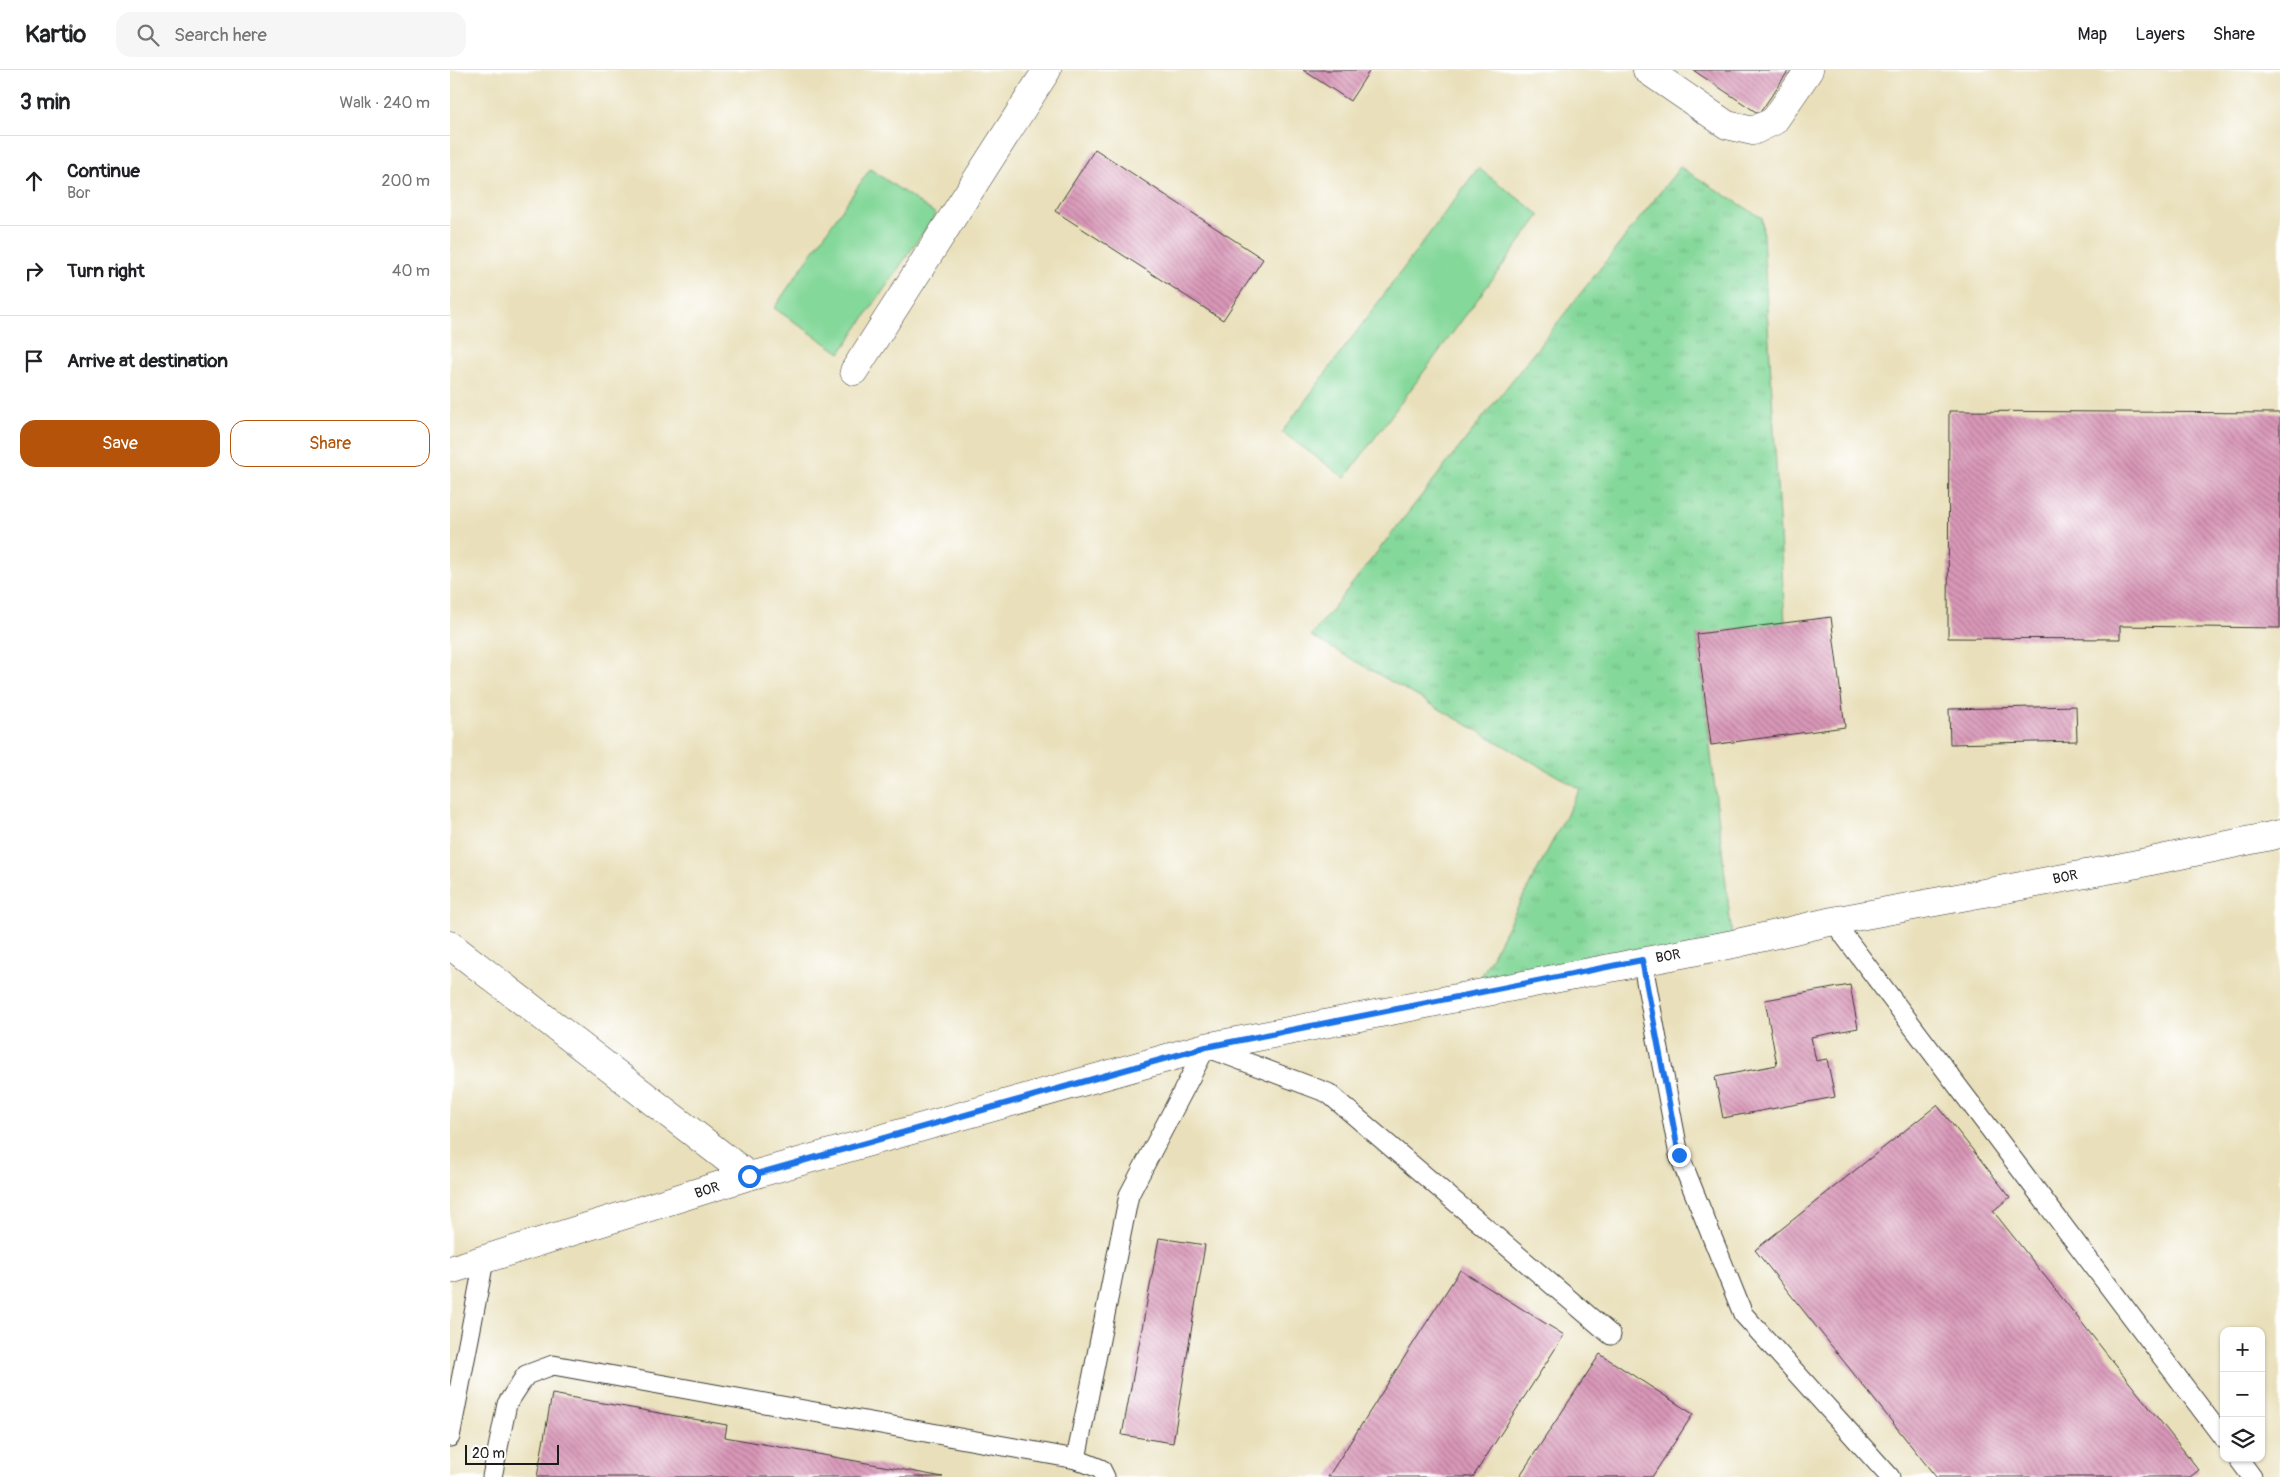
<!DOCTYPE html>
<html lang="en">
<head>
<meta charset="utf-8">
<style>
  :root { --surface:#fff; --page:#f6f6f6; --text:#202124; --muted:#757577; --line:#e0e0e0; --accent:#b45309 }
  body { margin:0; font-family:Pangolin,sans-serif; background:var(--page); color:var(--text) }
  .controls { position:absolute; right:15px; bottom:15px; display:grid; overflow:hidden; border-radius:10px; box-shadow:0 1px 4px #0004 }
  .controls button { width:45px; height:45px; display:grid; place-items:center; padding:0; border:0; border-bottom:1px solid var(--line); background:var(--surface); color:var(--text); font:25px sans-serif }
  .scale { position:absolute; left:15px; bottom:12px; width:94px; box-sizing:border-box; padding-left:5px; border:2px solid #1c1c1c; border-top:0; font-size:14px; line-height:18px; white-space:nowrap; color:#1c1c1c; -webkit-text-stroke:4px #fff; paint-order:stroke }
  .stop { position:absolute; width:15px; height:15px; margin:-11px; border:4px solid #1a73e8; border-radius:50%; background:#fff }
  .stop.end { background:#1a73e8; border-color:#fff; box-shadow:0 1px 5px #0008 }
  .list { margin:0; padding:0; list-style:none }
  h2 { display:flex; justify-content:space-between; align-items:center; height:65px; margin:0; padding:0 20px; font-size:21px }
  h2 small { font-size:16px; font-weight:400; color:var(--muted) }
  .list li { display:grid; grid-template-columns:32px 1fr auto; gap:15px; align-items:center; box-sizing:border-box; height:90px; padding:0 20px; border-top:1px solid var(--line) }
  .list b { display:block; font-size:19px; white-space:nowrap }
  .list p { margin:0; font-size:16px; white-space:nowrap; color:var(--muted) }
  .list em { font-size:16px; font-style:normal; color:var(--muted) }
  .actions { display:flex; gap:10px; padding:15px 20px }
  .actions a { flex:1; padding:11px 0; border:1px solid var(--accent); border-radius:15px; text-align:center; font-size:18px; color:var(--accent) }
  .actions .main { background:var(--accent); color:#fff }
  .icon { flex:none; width:28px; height:28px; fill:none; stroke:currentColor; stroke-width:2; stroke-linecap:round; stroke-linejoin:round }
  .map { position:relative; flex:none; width:1830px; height:1407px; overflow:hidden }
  header { display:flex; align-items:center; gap:30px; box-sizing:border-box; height:70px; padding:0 25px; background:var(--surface); border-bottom:1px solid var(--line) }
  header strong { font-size:24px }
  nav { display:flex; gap:28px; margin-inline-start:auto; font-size:18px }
  .search { width:350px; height:45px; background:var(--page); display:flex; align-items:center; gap:12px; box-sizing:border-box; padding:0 18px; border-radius:15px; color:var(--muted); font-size:19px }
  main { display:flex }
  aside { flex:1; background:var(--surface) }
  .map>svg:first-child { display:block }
  .grass { fill:url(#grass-tufts); stroke:#507a5b }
  .green { fill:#84d89a; stroke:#507a5b }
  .building { fill:url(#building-back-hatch) }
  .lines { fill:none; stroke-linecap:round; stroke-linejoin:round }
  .lane-casing { stroke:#3b3934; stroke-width:21 }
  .street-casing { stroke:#3b3934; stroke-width:29 }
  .lane { stroke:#fff; stroke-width:19 }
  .street { stroke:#fff; stroke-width:28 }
  .route { stroke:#1a73e8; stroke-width:6 }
  .labels { text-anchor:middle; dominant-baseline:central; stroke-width:4; stroke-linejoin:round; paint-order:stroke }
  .street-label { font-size:14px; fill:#1c1c1c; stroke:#fff }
</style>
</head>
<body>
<header>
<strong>Kartio</strong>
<div class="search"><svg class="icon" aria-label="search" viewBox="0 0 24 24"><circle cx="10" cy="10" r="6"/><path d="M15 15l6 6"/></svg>Search here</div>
<nav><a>Map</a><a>Layers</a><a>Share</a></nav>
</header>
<main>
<aside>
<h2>3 min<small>Walk · 240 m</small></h2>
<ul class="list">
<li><svg class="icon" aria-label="ahead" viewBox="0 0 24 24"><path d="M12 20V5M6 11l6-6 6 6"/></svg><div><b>Continue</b><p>Bor</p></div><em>200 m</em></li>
<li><svg class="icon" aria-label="right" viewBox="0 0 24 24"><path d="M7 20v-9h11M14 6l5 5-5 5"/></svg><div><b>Turn right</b></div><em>40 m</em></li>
<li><svg class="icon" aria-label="arrive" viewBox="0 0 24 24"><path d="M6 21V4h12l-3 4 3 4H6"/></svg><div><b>Arrive at destination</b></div></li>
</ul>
<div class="actions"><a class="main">Save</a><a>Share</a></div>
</aside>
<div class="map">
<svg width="1830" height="1407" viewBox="0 0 1830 1407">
  <defs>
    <pattern id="grass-tufts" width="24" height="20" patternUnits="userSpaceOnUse" patternTransform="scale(1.25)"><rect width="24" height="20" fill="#84d89a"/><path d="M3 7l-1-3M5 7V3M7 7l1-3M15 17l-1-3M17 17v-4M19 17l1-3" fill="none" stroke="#71b984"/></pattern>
    <pattern id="building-back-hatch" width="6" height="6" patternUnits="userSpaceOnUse" patternTransform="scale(1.25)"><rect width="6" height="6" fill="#d997b8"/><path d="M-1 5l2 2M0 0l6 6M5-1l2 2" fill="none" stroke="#af7a95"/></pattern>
  </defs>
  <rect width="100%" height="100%" fill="#fff"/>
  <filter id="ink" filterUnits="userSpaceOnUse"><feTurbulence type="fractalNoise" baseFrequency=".02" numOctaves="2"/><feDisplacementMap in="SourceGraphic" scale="10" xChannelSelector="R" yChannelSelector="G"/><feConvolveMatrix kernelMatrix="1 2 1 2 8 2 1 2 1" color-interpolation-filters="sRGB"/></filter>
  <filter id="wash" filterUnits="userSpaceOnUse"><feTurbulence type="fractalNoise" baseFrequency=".0096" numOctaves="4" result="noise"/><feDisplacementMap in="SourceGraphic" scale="20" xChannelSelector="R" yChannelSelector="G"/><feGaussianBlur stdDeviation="1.12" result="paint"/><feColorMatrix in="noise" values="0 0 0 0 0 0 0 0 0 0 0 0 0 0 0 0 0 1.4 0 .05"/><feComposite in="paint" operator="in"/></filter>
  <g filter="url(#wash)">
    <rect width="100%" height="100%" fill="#e9e0bb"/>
    <polygon class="grass" points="1230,97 1312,148 1335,553 1247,565 1283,874 1022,924 1130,719 861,566"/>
    <g class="green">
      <polygon points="1028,98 1090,145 895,408 832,362"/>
      <polygon points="420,99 486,144 390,283 324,238"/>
    </g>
    <g id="blocks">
      <g class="building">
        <polygon points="853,0 920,0 900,31"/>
        <polygon points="1243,0 1339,0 1309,44"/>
        <polygon points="645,79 813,189 773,250 605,141"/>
        <polygon points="1499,341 1830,343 1830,558 1670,556 1670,569 1498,568"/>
        <polygon points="1381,547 1395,657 1261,675 1247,564"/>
        <polygon points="1626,636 1627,671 1500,674 1499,639"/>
        <polygon points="1400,915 1408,958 1361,967 1366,991 1377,989 1385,1027 1273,1048 1265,1007 1327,995 1315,930"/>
        <polygon points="1487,1035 1560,1127 1543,1141 1749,1400 1740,1407 1486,1407 1305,1180"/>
        <polygon points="709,1168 755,1175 723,1373 672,1365"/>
        <polygon points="1010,1200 1114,1265 1023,1407 878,1407"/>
        <polygon points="1150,1284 1243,1344 1202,1407 1069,1407"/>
        <polygon points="102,1324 277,1355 275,1367 493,1407 87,1407"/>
      </g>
    </g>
  </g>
  <g filter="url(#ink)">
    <use href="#blocks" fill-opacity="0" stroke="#3b3934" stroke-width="1"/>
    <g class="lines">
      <defs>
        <g id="lane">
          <polyline points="1383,851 1774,1369"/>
          <polyline points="1192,890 1229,1085 1293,1244 1440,1407"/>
          <polyline points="0,1367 34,1191"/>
          <polyline points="1788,1388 1802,1407"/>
          <polyline points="626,1389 679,1125 756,977 878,1023 1161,1265"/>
          <polyline points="42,1407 57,1334 76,1305 103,1295 626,1389 651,1399 655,1407"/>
        </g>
        <g id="street">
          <polyline points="1197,0 1277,55 1303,61 1324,51 1359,0"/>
          <polyline points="404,301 597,0"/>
          <polyline points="0,875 299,1106"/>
          <polyline points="0,1200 299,1106 756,977 1283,874 1383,851 1668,798 1830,764"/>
        </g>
      </defs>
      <use href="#lane" class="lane-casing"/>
      <use href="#street" class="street-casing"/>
      <use href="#lane" class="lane"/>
      <use href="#street" class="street"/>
    </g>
  </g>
  <g class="lines" filter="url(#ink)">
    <polyline class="route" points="299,1106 756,977 1192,890 1229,1085"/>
  </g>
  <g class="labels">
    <g class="street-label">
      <text transform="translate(1615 807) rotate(-11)">BOR</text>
      <text transform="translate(1218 886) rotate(-10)">BOR</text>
      <text transform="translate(257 1120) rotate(-18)">BOR</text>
    </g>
  </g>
</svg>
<div class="controls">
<button>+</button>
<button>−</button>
<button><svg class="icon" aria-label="layers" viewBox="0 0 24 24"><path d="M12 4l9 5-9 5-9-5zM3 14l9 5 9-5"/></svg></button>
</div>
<div class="scale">20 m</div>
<div class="stop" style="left:299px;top:1106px"></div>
<div class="stop end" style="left:1229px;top:1085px"></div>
</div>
</main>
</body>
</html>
